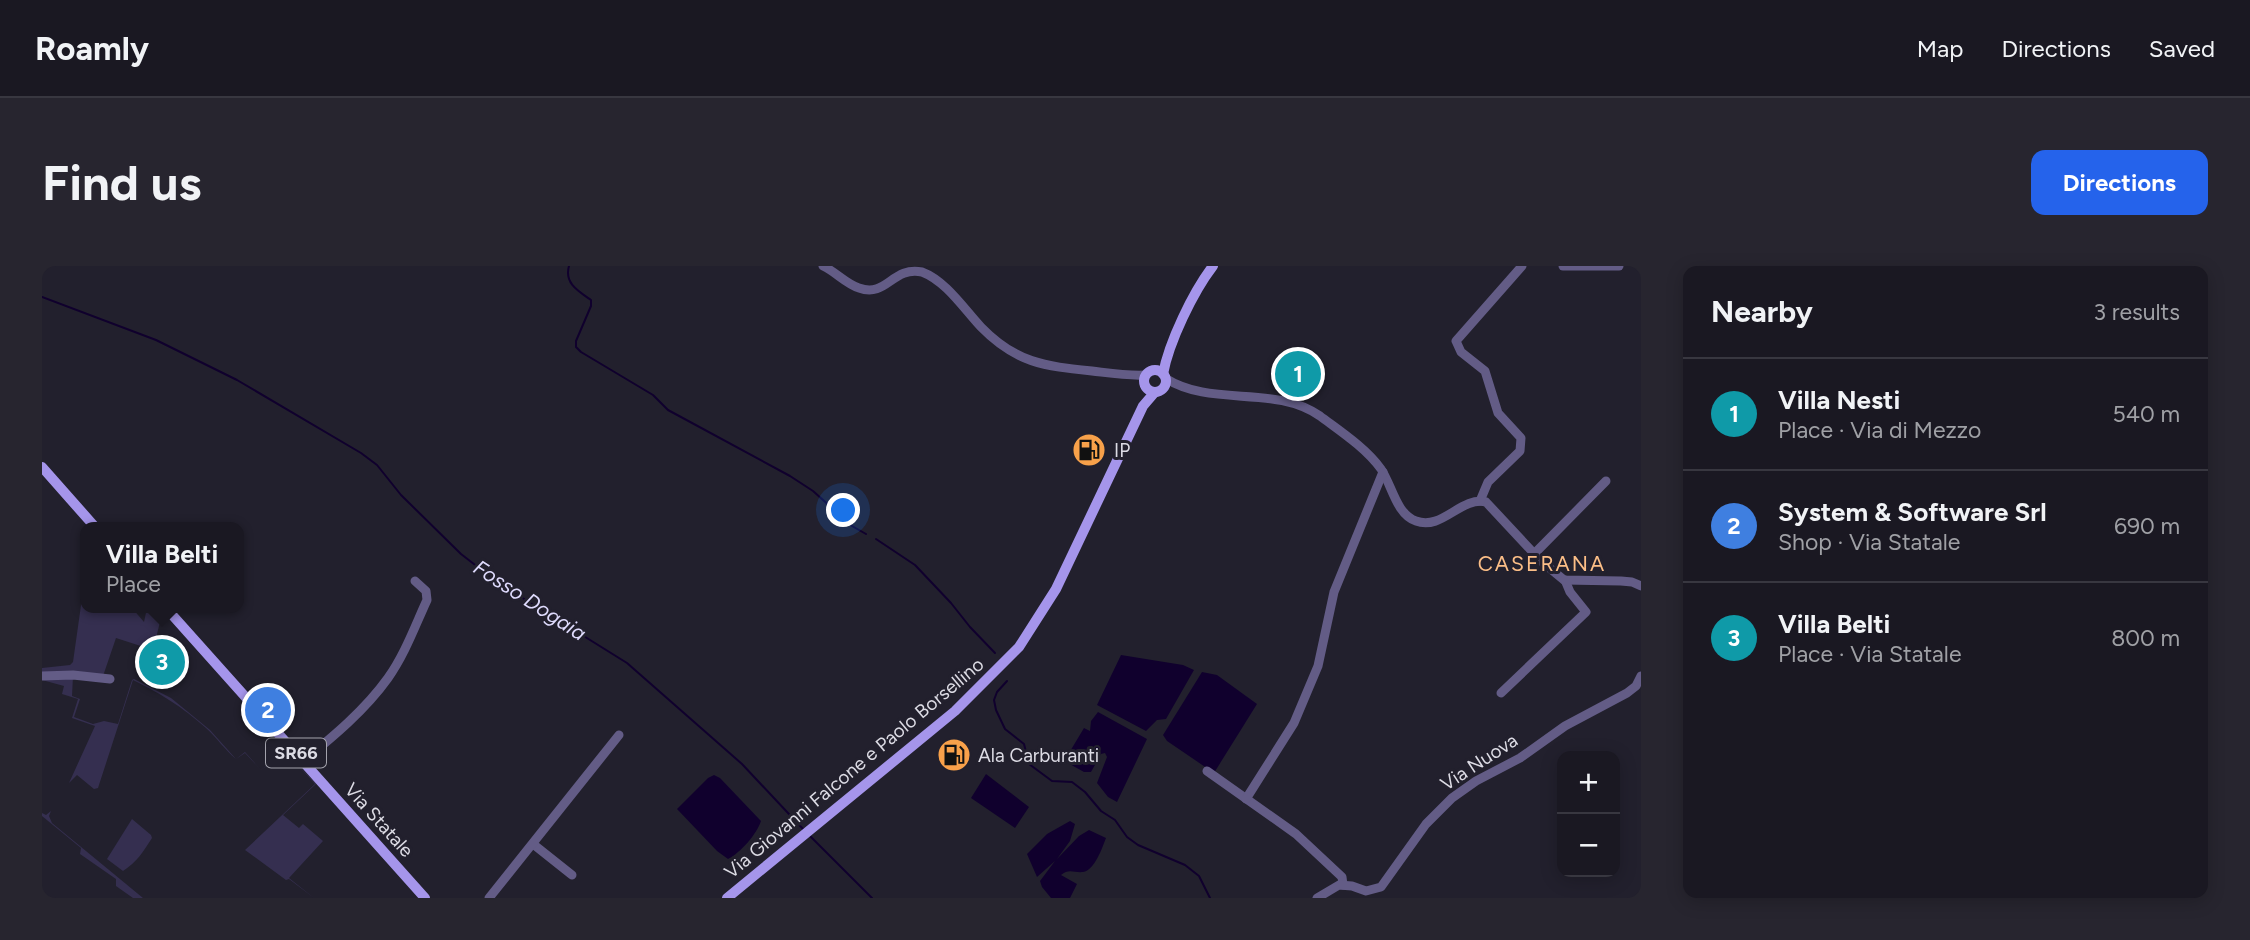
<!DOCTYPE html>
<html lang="en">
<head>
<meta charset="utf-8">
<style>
  :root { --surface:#1a1822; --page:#27252f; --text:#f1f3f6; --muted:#9fa0a5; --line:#383740; --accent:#2563eb }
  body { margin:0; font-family:Figtree,sans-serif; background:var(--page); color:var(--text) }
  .controls { position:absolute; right:21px; bottom:21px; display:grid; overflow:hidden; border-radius:14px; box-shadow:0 4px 18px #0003 }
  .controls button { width:63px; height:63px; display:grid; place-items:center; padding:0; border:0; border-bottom:2px solid var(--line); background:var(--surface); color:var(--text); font:35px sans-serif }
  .you { position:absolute; left:802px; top:245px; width:24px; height:24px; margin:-18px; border:5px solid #fff; border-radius:50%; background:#1a73e8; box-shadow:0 0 0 10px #1a73e833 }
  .badge { display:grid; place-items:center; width:46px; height:46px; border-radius:50%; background:var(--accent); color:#fff; font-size:23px; font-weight:700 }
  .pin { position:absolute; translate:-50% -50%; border:4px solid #fff; box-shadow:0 2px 7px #0006 }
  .popup { position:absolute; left:38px; top:256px; width:164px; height:91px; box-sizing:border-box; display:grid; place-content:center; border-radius:14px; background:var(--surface); filter:drop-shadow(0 2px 5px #0005); font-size:23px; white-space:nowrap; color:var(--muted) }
  .popup b { font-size:26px; color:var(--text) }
  .popup::after { content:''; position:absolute; left:50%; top:100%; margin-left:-14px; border:14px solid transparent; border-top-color:var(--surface) }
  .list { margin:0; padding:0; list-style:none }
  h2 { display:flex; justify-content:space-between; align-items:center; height:91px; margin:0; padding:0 28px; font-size:30px }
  h2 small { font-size:23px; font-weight:400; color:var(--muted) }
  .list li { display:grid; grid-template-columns:46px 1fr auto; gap:21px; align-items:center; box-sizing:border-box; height:112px; padding:0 28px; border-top:2px solid var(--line) }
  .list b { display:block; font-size:26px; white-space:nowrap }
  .list p { margin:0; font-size:23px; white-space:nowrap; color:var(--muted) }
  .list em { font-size:23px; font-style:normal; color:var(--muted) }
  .map { position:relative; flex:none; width:1599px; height:632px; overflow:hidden; border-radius:14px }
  header { display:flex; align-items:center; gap:42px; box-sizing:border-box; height:98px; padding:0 35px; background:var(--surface); border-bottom:2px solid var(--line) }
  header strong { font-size:33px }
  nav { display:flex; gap:38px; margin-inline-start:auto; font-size:24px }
  .intro { display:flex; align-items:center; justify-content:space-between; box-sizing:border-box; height:168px; padding:0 42px }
  h1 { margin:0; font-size:49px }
  .button { padding:18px 32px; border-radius:14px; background:var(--accent); color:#fff; font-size:24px; font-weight:700 }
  main { display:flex; gap:42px; padding:0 42px }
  aside { flex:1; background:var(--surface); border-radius:14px; box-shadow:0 4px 18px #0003 }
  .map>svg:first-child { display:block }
  .green { fill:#352f50 }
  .water { fill:#10002d }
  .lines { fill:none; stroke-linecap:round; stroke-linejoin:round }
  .stream { stroke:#10002d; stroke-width:2 }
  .minor { stroke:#635c86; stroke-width:9 }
  .major { stroke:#a595eb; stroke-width:10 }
  .labels { text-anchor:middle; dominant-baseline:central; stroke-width:6; stroke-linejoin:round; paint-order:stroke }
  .shield { fill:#22202d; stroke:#a4a3ad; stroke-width:2 }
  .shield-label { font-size:18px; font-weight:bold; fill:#dcdbe4 }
  .poi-label { font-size:19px; fill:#dcdbe4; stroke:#22202d; text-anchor:start }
  .street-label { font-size:19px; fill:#dcdbe4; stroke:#22202d }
  .neighbourhood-label { font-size:21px; letter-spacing:2px; fill:#fbbe87; stroke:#22202d }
  .water-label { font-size:21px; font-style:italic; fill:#dedafc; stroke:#22202d }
</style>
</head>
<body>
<header>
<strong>Roamly</strong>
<nav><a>Map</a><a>Directions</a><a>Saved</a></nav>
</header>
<div class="intro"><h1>Find us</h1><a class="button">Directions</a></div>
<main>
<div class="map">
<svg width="1599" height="632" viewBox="0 0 1599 632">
  <rect width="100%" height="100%" fill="#22202d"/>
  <g class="green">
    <polygon points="43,311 43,342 90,342 102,356 105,342 115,342 120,348 112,380 108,383 74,372 61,410 0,409 0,402 28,399 31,396"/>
    <path d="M31,410L30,430L38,433L32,451L51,458L62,455L76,458L90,414L92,413L129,432L168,464L194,493L203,486L219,504L243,485L274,518L241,549L257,562L261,558L281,575L247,612L272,632L247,613L244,614L203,584L273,518L244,486L219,504L203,487L194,493C183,484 175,472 164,462C139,440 121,429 91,414L56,522L52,523L35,509L27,517L53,460L30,452L36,433L20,428L22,420L0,414Z"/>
    <polygon points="9,545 7,550 10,557 101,632 91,632 74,620 74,613 38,588 39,582 0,550 0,547 4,549"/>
    <path d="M90,553L109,569L110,572C101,586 95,596 81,605L65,593Z"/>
  </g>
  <g class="water">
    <polygon points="1079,389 1141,399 1152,404 1124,453 1115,454 1104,465 1055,439"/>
    <polygon points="1160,406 1175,409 1215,438 1172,507 1125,475 1121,469"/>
    <polygon points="1056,446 1105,473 1075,536 1066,531 1055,517 1065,491 1063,487 1059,488 1049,506 1042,506 1024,496 1024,492 1042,462 1048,465 1049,455"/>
    <polygon points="944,508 987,541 973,562 929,532"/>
    <path d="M672,509L678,512L719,555C715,568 698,587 686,593L675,585L635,543L666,512Z"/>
    <path d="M1028,555L1033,558L1028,575L1015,593L1037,570L1047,564L1064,572C1060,582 1053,604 1041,606C1032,607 1027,602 1019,609L1035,618L1028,632H1009L1000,621L998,615L1013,595L995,611L985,588L1005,568Z"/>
  </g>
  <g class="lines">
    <g class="stream">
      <path d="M527,0C522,17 536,25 549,34V40L534,75V81L539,86L611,129L626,144L748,210L771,225L810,260L824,268"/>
      <polyline points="0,31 114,74 195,114 319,187 335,199 359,229 419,288 455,316 585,397 700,498 761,563"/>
      <polyline points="834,273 873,299 909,337 928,361 953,387"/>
      <polyline points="965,415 955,426 952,434 954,444 963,463 982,478 987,498 1010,515 1030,516 1043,526 1059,545 1073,554 1085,571 1096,579 1143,599 1157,610 1168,632"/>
      <polyline points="768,570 830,632"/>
    </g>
    <g class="minor">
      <path d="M781,0C794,6 804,18 817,22C845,32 850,0 880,6C904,15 922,43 939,61C974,97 1002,100 1050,105C1067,107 1085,110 1103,109"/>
      <polyline points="1521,0 1577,0"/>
      <path d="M1123,112C1170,142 1232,118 1278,150C1298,165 1324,182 1339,203C1350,219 1354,248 1374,255C1400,265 1419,230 1444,236L1499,295L1522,314L1579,315L1590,316L1599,320"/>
      <polyline points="1438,235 1446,216 1478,185 1479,172 1456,147 1443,105 1419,86 1414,75 1480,0"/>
      <polyline points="1492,288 1564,215"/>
      <polyline points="0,410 31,409 68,413"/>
      <polyline points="1459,427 1544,346 1528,326 1523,314"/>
      <path d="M261,495C292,470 323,444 346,412C363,388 373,360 385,334L384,325L373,315"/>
      <polyline points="1165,505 1254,568 1300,611 1301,619"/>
      <polyline points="1204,533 1252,457 1276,400 1292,326 1341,206"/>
      <polyline points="491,578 530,609"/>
      <polyline points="447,632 577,469"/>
      <polyline points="1275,632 1297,619 1310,620 1324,625 1339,621 1384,558 1410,532 1434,515 1478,492 1523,460 1585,427 1594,420 1599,410"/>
    </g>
    <g class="major">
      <circle cx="1113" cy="115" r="11"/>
      <path d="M1121,108C1127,76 1151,26 1171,0"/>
      <polyline points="0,201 53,261"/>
      <polyline points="124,342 383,632"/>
      <polyline points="685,632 913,445 977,381 1014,323 1101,140 1113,126"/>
    </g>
  </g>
  <defs>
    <symbol id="fuel-disc" viewBox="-11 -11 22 22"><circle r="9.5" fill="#f8a14a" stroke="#22202d"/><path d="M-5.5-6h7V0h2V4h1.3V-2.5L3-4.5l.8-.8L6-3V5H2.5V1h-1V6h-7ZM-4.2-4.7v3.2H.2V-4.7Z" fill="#111"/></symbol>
  </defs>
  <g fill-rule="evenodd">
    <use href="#fuel-disc" x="1028" y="165" width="38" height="38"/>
    <use href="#fuel-disc" x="893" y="470" width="38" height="38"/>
  </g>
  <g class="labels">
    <rect class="shield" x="224" y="472.5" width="60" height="29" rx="5"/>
    <g class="shield-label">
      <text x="254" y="487">SR66</text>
    </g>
    <g class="poi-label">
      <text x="1072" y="184">IP</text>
      <text x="936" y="489">Ala Carburanti</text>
    </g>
    <g class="street-label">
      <text transform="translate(1437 496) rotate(-33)">Via Nuova</text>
      <text transform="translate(812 502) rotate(-40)">Via Giovanni Falcone e Paolo Borsellino</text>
      <text transform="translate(337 554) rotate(48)">Via Statale</text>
    </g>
    <g class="neighbourhood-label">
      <text x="1500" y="297">CASERANA</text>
    </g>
    <g class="water-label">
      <text transform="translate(488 334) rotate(33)">Fosso Dogaia</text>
    </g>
  </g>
</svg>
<div class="controls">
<button>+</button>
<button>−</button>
</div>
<div class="you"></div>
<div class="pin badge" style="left:1256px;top:108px;background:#0f9aa8">1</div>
<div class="pin badge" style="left:226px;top:444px;background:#3f7fe0">2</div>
<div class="pin badge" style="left:120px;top:396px;background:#0f9aa8">3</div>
<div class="popup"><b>Villa Belti</b>Place</div>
</div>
<aside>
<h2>Nearby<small>3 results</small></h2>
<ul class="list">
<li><span class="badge" style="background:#0f9aa8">1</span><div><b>Villa Nesti</b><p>Place · Via di Mezzo</p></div><em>540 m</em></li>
<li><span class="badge" style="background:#3f7fe0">2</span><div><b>System &amp; Software Srl</b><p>Shop · Via Statale</p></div><em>690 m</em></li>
<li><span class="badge" style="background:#0f9aa8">3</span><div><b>Villa Belti</b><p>Place · Via Statale</p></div><em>800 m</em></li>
</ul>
</aside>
</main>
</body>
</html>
